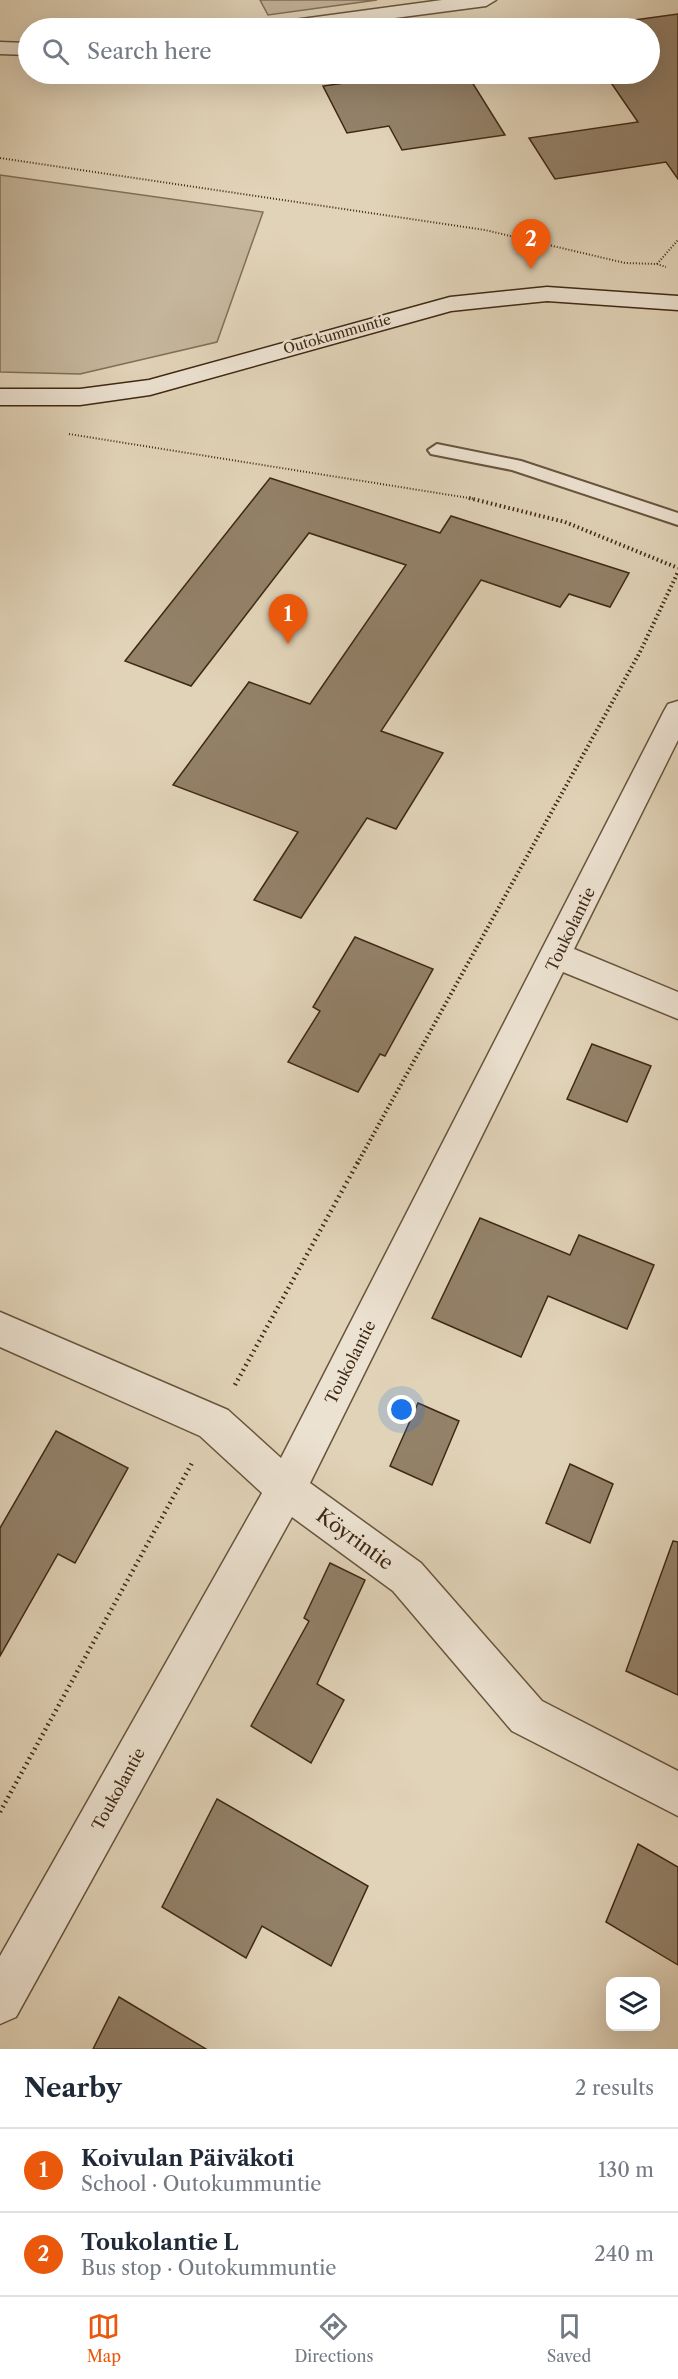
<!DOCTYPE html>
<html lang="en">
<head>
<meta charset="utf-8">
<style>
  :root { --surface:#fff; --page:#f6f6f7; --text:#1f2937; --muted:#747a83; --line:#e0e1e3; --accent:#ea580c }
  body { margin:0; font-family:"Libre Caslon Text",serif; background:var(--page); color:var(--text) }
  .controls { position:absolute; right:18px; bottom:18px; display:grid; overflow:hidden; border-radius:12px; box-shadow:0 6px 24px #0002 }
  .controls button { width:54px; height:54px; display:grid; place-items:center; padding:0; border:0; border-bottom:2px solid var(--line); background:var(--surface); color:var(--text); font:30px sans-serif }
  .you { position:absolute; left:402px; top:1410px; width:21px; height:21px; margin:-15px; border:4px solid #fff; border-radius:50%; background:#1a73e8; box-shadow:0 0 0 9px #1a73e833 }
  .badge { display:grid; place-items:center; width:39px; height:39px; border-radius:50%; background:var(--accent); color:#fff; font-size:20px; font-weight:700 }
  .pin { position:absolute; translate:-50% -50px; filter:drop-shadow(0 2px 3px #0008) }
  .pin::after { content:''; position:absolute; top:32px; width:21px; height:18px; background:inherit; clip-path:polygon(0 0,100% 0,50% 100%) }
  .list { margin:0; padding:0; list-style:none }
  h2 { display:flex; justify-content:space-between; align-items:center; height:78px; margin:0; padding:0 24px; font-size:26px }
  h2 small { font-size:20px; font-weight:400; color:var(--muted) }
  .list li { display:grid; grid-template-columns:39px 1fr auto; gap:18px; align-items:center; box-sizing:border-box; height:84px; padding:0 24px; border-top:2px solid var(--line) }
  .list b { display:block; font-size:22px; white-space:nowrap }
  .list p { margin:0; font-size:20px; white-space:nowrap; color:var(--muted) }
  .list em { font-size:20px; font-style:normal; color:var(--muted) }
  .icon { flex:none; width:33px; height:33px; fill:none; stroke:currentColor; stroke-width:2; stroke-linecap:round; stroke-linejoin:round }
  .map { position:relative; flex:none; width:678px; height:2049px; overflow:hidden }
  .search { position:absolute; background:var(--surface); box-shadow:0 6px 24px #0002; left:18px; right:18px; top:18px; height:66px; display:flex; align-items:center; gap:15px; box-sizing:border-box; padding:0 21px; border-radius:33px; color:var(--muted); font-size:22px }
  .sheet { height:246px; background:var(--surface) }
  nav { display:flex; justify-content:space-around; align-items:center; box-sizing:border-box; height:84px; border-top:2px solid var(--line); background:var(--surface); font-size:16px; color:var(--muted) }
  nav a { display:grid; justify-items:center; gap:3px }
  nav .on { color:var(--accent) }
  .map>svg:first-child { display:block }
  .green { fill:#c5b69c; stroke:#827058; stroke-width:1.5 }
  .building { fill:#938169; stroke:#3f2914; stroke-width:1.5 }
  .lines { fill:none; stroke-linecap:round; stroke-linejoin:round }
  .service-casing { stroke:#68543d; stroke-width:4 }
  .minor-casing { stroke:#68543d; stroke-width:3 }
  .secondary-casing { stroke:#3f2914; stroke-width:3 }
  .path-far2 { stroke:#3f2914; stroke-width:2; stroke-dasharray:1 2; stroke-linecap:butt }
  .path-far1 { stroke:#3f2914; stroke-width:4; stroke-dasharray:1.5 3; stroke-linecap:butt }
  .path { stroke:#3f2914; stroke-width:4.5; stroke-dasharray:1.5 4; stroke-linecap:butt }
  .service { fill:#ece2d1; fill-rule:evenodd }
  .minor { fill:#ece2d1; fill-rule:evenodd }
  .secondary { fill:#ece2d1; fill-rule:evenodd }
  .labels { text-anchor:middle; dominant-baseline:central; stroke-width:5; stroke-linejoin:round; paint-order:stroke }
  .far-street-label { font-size:14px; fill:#3f2914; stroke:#ece2d1 }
  .street-label { font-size:16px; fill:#3f2914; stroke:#ece2d1 }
  .near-street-label { font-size:20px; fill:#3f2914; stroke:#ece2d1 }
</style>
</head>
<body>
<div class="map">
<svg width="678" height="2049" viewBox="0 0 678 2049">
  <rect width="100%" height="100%" fill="#e1d3b8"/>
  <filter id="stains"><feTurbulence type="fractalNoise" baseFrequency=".00333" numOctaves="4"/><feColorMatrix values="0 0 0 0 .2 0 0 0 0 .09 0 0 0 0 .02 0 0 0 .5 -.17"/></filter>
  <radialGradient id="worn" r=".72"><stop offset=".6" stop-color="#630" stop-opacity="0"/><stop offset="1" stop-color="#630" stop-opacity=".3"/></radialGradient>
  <g class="green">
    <polygon points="260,0 377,0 268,15"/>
    <polygon points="0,175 263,212 217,342 80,374 0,372"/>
  </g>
  <g class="building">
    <polygon points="678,14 678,179 666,162 555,179 529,138 638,122 605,74 650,74 650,28 576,28"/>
    <polygon points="409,74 467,74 505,135 402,150 389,126 347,133 323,86"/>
    <polygon points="270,478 440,533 451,516 629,573 610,607 569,594 560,607 481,580 381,731 443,753 396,829 367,818 301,918 254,900 298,832 173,785 249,682 310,704 406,565 309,533 191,686 125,661"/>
    <polygon points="355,937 433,969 385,1056 380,1054 358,1092 288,1062 320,1011 313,1007"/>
    <polygon points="592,1044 651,1066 627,1122 567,1099"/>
    <polygon points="480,1218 570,1255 579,1235 654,1265 627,1329 548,1296 521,1357 432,1318"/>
    <polygon points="418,1403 459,1421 432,1485 390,1466"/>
    <polygon points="56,1431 128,1468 75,1563 58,1554 0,1656 0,1528"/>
    <polygon points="570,1464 613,1484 590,1543 546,1523"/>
    <polygon points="673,1541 678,1542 678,1695 626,1671"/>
    <polygon points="330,1563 365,1580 317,1684 344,1700 311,1763 251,1726 309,1621 304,1618"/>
    <polygon points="217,1799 368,1886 331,1966 262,1926 246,1958 162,1907"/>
    <polygon points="638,1844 678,1867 678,1965 606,1922"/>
    <polygon points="119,1997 206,2049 93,2049"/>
  </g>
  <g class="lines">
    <defs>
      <polygon id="service" points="437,444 521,461 678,513 678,525 512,470 431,454 428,450"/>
      <g id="minor">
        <polygon points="442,0 496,0 486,6 319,28 269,28 272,24 279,22"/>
        <polygon points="0,42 28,43 28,55 0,54"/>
        <polygon points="678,701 678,740 574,949 678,992 678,1019 563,972 310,1483 421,1563 542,1701 678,1771 678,1816 512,1731 393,1591 292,1517 16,2017 0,2024 0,1956 262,1493 200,1436 0,1347 0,1312 228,1410 281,1458 664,711 668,704"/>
      </g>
      <polygon id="secondary" points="547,287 678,296 678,310 547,301 451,311 150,395 80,405 0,405 0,389 80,389 149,380 450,297"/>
    </defs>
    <use href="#service" class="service-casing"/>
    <use href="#minor" class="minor-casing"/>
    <use href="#secondary" class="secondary-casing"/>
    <g class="path-far2">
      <polyline points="209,28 247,23"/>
      <polyline points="0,158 485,230 625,263 657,264 666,267"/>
      <polyline points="657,264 678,240"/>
      <polyline points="69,434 475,499"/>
    </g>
    <g class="path-far1">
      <polyline points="469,498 565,522 678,568"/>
      <polyline points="357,1164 640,652 678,572"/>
    </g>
    <g class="path">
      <polyline points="235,1385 358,1162"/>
      <polyline points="0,1812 192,1463"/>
    </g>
    <use href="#service" class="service"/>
    <use href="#minor" class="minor"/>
    <use href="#secondary" class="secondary"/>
  </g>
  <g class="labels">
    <g class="far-street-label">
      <text transform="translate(337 334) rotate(-16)">Outokummuntie</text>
    </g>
    <g class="street-label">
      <text transform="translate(570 929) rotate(-64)">Toukolantie</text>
      <text transform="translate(350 1362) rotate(-63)">Toukolantie</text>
      <text transform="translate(118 1789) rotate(-61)">Toukolantie</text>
    </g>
    <g class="near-street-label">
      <text transform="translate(355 1539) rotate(36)">Köyrintie</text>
    </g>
  </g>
  <rect width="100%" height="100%" filter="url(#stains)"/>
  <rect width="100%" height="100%" fill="url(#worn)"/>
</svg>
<div class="controls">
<button><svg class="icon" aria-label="layers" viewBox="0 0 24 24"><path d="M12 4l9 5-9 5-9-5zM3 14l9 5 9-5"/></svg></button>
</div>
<div class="you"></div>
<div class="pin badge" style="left:288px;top:644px">1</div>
<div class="pin badge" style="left:531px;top:269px">2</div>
<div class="search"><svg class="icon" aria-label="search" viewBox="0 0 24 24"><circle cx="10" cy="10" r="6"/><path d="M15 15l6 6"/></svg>Search here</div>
</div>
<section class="sheet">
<h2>Nearby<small>2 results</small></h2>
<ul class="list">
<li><span class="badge">1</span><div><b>Koivulan Päiväkoti</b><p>School · Outokummuntie</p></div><em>130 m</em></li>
<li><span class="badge">2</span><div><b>Toukolantie L</b><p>Bus stop · Outokummuntie</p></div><em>240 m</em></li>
</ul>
</section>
<nav>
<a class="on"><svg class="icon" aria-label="map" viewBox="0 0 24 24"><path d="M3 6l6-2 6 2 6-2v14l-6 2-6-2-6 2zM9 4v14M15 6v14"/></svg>Map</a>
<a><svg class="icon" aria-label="directions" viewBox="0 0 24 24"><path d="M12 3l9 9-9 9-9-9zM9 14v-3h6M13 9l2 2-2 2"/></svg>Directions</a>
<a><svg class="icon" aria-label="saved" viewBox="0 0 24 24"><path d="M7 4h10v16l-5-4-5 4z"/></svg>Saved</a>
</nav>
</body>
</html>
